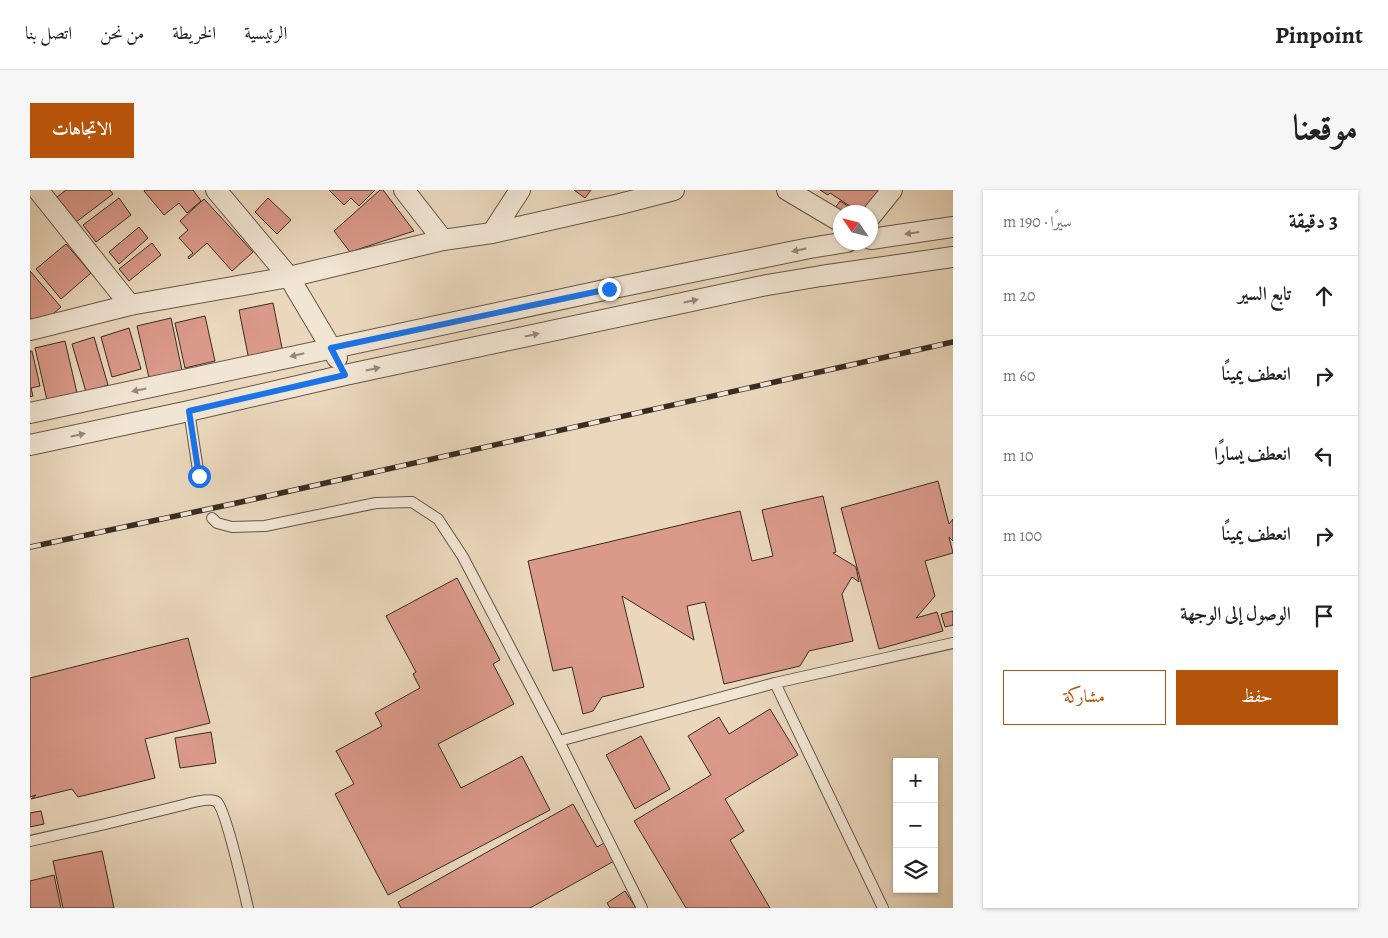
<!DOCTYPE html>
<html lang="ar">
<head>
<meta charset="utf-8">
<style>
  :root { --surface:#fff; --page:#f6f6f6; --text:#222; --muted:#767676; --line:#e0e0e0; --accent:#b45309 }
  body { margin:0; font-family:Alegreya,Amiri,serif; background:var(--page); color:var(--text); direction:rtl }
  .controls { position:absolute; right:15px; bottom:15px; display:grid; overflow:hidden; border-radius:0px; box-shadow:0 1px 4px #0004 }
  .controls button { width:45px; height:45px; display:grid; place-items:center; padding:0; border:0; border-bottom:1px solid var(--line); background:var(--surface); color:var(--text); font:25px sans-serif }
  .compass { position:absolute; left:803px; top:15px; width:45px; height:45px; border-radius:50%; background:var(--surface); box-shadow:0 1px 4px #0004; rotate:305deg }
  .stop { position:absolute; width:15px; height:15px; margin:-11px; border:4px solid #1a73e8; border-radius:50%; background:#fff }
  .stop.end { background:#1a73e8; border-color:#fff; box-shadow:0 1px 5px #0008 }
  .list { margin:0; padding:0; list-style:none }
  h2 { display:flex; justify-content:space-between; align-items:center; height:65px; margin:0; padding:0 20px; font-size:21px }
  h2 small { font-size:16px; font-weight:400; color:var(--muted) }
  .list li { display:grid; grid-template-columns:32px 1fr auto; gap:15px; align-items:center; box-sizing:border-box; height:80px; padding:0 20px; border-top:1px solid var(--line) }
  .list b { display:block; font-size:19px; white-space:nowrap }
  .list em { font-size:16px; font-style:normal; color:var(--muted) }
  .actions { display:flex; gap:10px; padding:15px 20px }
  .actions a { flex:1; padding:11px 0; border:1px solid var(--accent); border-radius:0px; text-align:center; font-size:18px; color:var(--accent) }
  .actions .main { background:var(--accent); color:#fff }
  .icon { flex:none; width:28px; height:28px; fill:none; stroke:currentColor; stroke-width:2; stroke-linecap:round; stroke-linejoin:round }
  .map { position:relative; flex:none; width:923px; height:718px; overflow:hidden; direction:ltr; border-radius:0px }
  header { display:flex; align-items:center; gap:30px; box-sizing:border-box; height:70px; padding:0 25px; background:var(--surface); border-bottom:1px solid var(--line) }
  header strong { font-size:24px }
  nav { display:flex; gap:28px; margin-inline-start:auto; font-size:18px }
  .intro { display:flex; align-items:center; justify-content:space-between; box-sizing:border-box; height:120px; padding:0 30px }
  h1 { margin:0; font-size:35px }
  .button { padding:12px 22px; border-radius:0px; background:var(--accent); color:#fff; font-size:18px; font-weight:700 }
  main { display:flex; gap:30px; padding:0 30px }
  aside { flex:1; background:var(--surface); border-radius:0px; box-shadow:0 1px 4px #0004 }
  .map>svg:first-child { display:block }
  .building { fill:#da9989; stroke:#392b24 }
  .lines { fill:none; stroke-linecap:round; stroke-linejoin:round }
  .service-casing { stroke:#65564a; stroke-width:12 }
  .minor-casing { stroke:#65564a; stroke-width:22 }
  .service { stroke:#f1e5d3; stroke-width:10 }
  .minor { stroke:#f1e5d3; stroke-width:20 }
  .rail-casing { stroke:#392b24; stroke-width:5.5 }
  .rail { stroke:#f1e5d3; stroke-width:4; stroke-dasharray:11; stroke-linecap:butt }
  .oneway { fill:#95887c }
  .route { stroke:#1a73e8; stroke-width:6 }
</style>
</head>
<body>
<header>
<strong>Pinpoint</strong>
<nav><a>الرئيسية</a><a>الخريطة</a><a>من نحن</a><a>اتصل بنا</a></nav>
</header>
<div class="intro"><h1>موقعنا</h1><a class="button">الاتجاهات</a></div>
<main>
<aside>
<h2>3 دقيقة<small>سيرًا · 190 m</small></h2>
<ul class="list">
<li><svg class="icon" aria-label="ahead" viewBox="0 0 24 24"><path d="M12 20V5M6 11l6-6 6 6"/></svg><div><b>تابع السير</b></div><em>20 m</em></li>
<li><svg class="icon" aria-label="right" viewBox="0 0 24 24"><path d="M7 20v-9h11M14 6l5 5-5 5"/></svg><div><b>انعطف يمينًا</b></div><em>60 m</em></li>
<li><svg class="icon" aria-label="left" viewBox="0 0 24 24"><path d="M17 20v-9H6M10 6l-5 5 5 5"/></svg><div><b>انعطف يسارًا</b></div><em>10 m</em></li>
<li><svg class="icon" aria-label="right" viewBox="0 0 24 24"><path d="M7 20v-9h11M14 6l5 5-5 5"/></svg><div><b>انعطف يمينًا</b></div><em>100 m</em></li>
<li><svg class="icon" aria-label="arrive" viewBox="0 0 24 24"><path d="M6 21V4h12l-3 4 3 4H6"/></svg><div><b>الوصول إلى الوجهة</b></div></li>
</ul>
<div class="actions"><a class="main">حفظ</a><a>مشاركة</a></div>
</aside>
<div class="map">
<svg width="923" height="718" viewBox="0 0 923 718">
  <rect width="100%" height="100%" fill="#ead7bc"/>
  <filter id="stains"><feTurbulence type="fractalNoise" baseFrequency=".004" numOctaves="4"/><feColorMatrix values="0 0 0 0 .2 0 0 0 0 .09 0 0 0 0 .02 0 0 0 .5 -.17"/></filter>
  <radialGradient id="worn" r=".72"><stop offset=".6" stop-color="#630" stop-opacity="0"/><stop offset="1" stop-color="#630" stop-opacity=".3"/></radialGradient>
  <g class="building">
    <polygon points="36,0 80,0 83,4 46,32 27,7"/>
    <polygon points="115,0 163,0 171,11 157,23 149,13 134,25 114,1"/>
    <polygon points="299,0 345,0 329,16 321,8 314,15"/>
    <polygon points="350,0 353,0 384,41 320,62 304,41"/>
    <polygon points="544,0 561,0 555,8"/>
    <polygon points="790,0 854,0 839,22 829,22 800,3 798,5"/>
    <polygon points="89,8 101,25 66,52 53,35"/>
    <polygon points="238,8 261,30 247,44 225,22"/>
    <polygon points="174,9 223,62 202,81 177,53 159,69 158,67 163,63 149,48 158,40 150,31"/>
    <polygon points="810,11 827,22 813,22 805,18"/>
    <polygon points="109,37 118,48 89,74 79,62"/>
    <polygon points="122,53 131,65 99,91 89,79"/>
    <polygon points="36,54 61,83 31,109 6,79"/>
    <polygon points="0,81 31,117 7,138 0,130"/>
    <polygon points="243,113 253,163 219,170 209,120"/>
    <polygon points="175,126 185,171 155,178 145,133"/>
    <polygon points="141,128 153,185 120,192 107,136"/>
    <polygon points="99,138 111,179 82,187 71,147"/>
    <polygon points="64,147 78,195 56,202 42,154"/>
    <polygon points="35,151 47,203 17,210 5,158"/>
    <polygon points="0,161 2,161 10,196 1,198 3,206 0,207"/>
    <polygon points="908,291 919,334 923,329 923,351 919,347 923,363 895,371 905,406 886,428 907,422 913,441 849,459 811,318"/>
    <polygon points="793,306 806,362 803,363 826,377 829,392 822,387 812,404 823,451 779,461 770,476 694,494 675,412 657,416 664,450 592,406 614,497 572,507 563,521 553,524 542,477 523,481 498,371 710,321 722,371 743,366 732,320"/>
    <polygon points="427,388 470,470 463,474 484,514 408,554 431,598 492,566 520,620 358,705 305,604 324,594 306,561 352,536 345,523 390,498 383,484 386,482 356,426"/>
    <polygon points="923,421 923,435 915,437 911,424"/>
    <polygon points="158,448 180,533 115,549 125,588 48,607 42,599 1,609 6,605 0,607 0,488"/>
    <polygon points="740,519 768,565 695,609 714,641 700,650 740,718 656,718 604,631 681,585 658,546 689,527 699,544"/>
    <polygon points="181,542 186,573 150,578 145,548"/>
    <polygon points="611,546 640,599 605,619 576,565"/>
    <polygon points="543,614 567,657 576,652 586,670 500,718 371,718 368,712"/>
    <polygon points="11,621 14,634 0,637 0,623"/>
    <polygon points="72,661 84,718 33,718 23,671"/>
    <polygon points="24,685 31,718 0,718 0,691"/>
    <polygon points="595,701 606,718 580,718 577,713"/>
  </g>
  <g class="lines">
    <defs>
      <g id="service">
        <polyline points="159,221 169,287"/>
        <polyline points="182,328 187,333 202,337 235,336 346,313 382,312 408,329 433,367 529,551 612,718"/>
        <polyline points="745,493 853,718"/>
        <polyline points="529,551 745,493 923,453"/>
        <path d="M0,651C51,640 102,628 153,615C160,613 181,607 187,612C196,620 214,701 218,718"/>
      </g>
      <g id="minor">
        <polyline points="8,0 100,115"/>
        <polyline points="186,0 259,87 307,168"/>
        <polyline points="374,0 413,50"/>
        <polyline points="757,0 811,32"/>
        <polyline points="841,26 862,0"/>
        <polyline points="462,43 490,0"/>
        <polyline points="841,49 923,37"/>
        <polyline points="0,140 100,115 259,87 413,50 462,43 590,14 644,0"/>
        <polyline points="0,223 579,99 780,58 817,52"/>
        <polyline points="0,255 159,221 315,185 732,96 791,86 923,67"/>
      </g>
    </defs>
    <use href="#service" class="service-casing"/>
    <use href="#minor" class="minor-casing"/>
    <use href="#service" class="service"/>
    <use href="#minor" class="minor"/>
    <defs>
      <polyline id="rail" points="0,357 202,314 923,152"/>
    </defs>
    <use href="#rail" class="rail-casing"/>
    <use href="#rail" class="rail"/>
  </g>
  <defs><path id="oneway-solid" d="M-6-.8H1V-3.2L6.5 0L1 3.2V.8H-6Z" transform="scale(1.25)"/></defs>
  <g class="oneway">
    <use href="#oneway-solid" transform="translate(882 43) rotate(172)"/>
    <use href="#oneway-solid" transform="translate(769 60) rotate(168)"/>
    <use href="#oneway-solid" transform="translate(661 111) rotate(-12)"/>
    <use href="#oneway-solid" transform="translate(502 145) rotate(-12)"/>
    <use href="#oneway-solid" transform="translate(267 165) rotate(167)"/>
    <use href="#oneway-solid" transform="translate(343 179) rotate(-12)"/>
    <use href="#oneway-solid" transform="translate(109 200) rotate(168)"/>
    <use href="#oneway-solid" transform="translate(48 245) rotate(-12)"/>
  </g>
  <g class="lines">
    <polyline class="route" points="169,286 159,221 315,185 301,158 579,99"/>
  </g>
  <rect width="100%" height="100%" filter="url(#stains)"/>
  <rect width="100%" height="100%" fill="url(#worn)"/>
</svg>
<div class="controls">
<button>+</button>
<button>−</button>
<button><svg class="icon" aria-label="layers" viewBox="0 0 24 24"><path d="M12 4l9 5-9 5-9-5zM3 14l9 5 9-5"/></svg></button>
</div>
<svg class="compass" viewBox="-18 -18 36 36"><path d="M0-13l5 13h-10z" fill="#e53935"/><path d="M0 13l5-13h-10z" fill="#767676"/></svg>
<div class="stop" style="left:169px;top:286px"></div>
<div class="stop end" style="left:579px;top:99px"></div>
</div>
</main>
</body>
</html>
